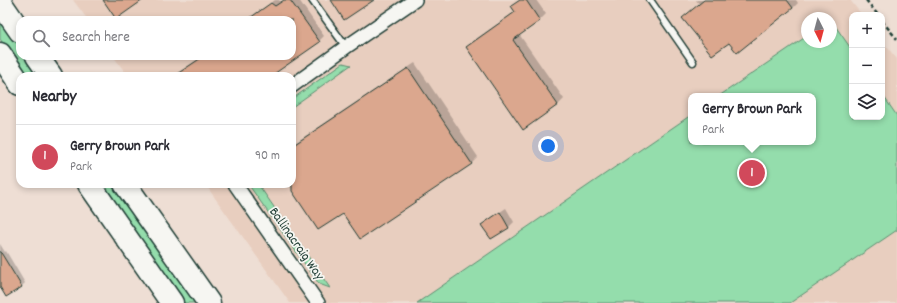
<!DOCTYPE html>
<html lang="en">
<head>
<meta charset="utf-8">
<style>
  :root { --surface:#fff; --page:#f2f2f3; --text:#2b2b33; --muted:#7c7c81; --line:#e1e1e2; --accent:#d1495b }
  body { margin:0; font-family:Dekko,sans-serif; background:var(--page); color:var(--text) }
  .controls { position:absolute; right:12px; top:12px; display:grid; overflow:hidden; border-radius:8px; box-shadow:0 2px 6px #0003 }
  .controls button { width:36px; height:36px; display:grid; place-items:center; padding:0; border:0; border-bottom:1px solid var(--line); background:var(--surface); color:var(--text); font:20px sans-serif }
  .compass { position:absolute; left:801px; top:12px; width:36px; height:36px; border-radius:50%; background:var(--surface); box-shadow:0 2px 6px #0003; rotate:174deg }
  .you { position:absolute; left:548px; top:146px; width:14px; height:14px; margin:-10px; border:3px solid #fff; border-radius:50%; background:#1a73e8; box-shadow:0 0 0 6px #1a73e833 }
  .badge { display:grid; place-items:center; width:26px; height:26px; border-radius:50%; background:var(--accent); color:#fff; font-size:13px; font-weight:700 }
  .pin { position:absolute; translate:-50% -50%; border:2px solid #fff; box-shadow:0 1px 4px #0006 }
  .popup { position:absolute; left:688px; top:93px; width:128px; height:52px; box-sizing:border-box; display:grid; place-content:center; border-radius:8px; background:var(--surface); filter:drop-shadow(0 1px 3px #0005); font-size:13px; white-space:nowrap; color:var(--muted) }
  .popup b { font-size:15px; color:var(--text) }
  .popup::after { content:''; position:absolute; left:50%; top:100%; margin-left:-8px; border:8px solid transparent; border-top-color:var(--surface) }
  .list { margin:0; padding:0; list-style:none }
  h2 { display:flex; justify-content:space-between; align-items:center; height:52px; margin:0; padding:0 16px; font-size:17px }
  h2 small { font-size:13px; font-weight:400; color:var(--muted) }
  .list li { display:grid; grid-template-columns:26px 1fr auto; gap:12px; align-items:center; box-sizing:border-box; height:64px; padding:0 16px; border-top:1px solid var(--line) }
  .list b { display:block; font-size:15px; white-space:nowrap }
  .list p { margin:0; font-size:13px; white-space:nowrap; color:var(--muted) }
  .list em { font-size:13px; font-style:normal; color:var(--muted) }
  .icon { flex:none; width:22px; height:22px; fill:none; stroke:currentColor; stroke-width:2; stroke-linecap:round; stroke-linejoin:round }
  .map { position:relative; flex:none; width:897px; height:303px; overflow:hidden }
  .search { position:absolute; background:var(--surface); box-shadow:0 2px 6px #0003; left:16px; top:16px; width:280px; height:44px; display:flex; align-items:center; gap:10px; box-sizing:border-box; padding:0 14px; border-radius:12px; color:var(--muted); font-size:15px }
  .panel { position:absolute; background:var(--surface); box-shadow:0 2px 6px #0003; left:16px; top:72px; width:280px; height:116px; border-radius:12px }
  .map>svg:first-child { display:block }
  .built { fill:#e8cebf; fill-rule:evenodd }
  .green { fill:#94ddac; stroke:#5a8d70 }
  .shadow { fill:#0003 }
  .building { fill:#dba78e; stroke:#1f3d34 }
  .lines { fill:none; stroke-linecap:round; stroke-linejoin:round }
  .lane-casing { stroke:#1f3d34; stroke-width:9 }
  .street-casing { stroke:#1f3d34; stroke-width:16 }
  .highway-casing { stroke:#1f3d34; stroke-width:25 }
  .path { stroke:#1f3d34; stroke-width:2.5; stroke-dasharray:4 3; stroke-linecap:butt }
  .lane { stroke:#f6f6f2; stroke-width:6 }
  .street { stroke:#f6f6f2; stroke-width:13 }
  .highway { stroke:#f6f6f2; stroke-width:22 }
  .labels { text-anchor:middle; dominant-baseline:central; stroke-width:3.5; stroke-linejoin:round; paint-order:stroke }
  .street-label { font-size:14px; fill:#1f3d34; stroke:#f6f6f2 }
</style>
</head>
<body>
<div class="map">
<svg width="897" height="303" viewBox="0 0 897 303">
  <rect width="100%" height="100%" fill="#eeded4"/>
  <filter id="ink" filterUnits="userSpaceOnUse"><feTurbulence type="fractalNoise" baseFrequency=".025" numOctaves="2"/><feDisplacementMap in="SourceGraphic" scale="8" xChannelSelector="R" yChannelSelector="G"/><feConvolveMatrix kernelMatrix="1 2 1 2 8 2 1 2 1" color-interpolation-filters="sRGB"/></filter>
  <g filter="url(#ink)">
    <path class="built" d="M73,0H850L862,15H852V117H882V41L897,59V303H290L205,184H292V76H128L113,56H292V20H88ZM807,18H831V42H807ZM691,96H813V142H691Z"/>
    <g class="green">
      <polygon points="0,17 20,46 20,56 27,56 41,76 25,76 0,39"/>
      <polygon points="831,20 852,50 852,117 882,117 882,94 897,116 897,230 790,303 417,303 691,115 691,142 813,142 813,96 719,96 807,36 807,42 831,42"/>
      <polygon points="343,63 351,65 292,107 292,99"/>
      <polygon points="101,184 116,184 200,303 184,303"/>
      <polygon points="248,184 258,184 330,288 319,284"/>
    </g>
    <g class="shadow">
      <polygon points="275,0 279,0 281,2 283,0 299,0 324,36 319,41 269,76 173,76 203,56 292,56 292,20 247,20"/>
      <polygon points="519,0 536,0 546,14 540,20 519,34 564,99 558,105 524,128 467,47 473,41 516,11 513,6"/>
      <polygon points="696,0 796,0 798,3 793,8 729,41 684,18 699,4"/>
      <polygon points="415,63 478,157 472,163 360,237 343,213 319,229 289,184 292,184 292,145"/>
      <polygon points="506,208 514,222 509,227 491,237 488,220"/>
      <polygon points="0,244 5,252 6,251 25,283 21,287 0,285"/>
    </g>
    <g class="building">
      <polygon points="103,0 143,0 116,19"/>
      <polygon points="284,0 290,0 320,42 271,76 174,76 204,56 292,56 292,20 247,20 271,3 275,6"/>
      <polygon points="331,0 374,0 344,20"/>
      <polygon points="520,0 526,0 540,21 513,40 558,105 523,130 466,47 515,12 511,6"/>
      <polygon points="704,0 787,0 793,8 737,53 729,43 712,55 682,18"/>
      <polygon points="408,68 472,164 360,239 343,214 318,230 292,191 292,146"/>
      <polygon points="500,212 509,228 491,239 481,225"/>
      <polygon points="0,251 22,287 6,297 0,287"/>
    </g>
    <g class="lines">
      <defs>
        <g id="lane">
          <polyline points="312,0 346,47"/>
          <polyline points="650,0 693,62"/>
        </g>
        <g id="street">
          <polyline points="292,86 346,47 415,0"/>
          <polyline points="235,184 318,303"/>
        </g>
        <g id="highway">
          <polyline points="0,2 20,31"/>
          <polyline points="0,54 20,84"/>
          <polyline points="37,56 51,76"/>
          <polyline points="89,184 172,303"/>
          <polyline points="125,184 209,303"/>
        </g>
      </defs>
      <use href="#lane" class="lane-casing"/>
      <use href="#street" class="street-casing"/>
      <use href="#highway" class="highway-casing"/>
      <g class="path">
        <polyline points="866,0 878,15"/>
        <polyline points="882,21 897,39"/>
      </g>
      <use href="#lane" class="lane"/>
      <use href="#street" class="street"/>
      <use href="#highway" class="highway"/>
    </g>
  </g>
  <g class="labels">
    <g class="street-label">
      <text transform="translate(296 244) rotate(55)">Ballinacraig Way</text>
    </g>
  </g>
</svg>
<div class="controls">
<button>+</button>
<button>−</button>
<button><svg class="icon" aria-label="layers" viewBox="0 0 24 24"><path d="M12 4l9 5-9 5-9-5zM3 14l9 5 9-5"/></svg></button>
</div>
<svg class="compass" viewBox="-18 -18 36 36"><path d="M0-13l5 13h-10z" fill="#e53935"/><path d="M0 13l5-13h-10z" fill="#7c7c81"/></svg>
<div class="you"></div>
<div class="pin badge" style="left:752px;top:173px">1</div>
<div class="popup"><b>Gerry Brown Park</b>Park</div>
<div class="search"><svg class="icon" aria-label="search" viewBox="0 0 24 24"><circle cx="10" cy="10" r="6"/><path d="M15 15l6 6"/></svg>Search here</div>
<section class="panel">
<h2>Nearby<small></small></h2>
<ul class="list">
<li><span class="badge">1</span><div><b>Gerry Brown Park</b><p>Park</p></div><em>90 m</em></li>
</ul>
</section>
</div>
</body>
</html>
